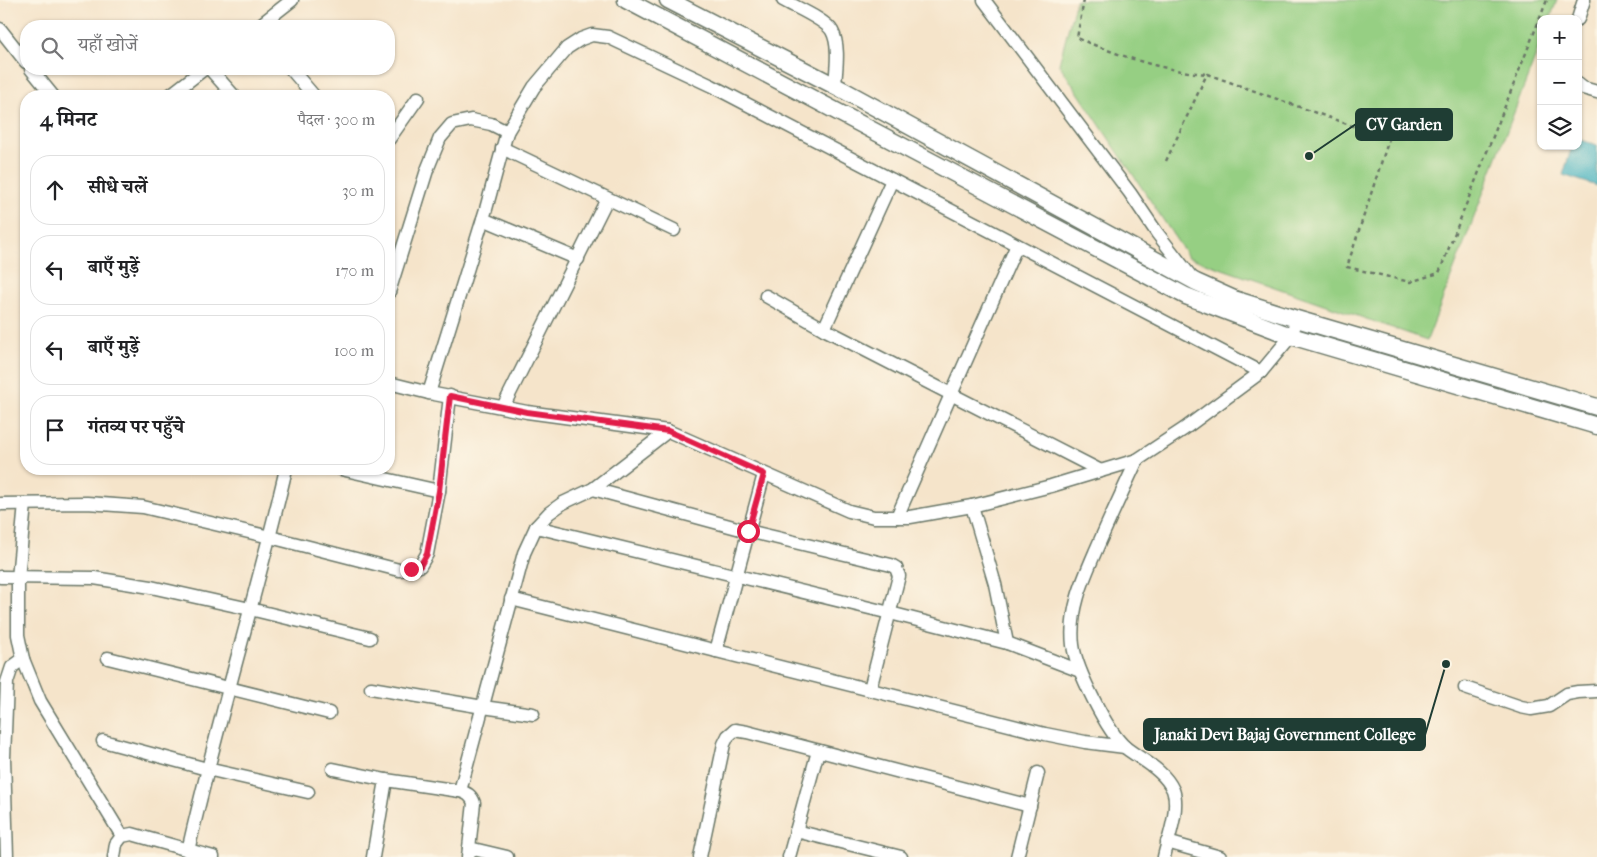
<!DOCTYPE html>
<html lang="hi">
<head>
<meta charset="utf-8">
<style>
  :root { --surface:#fff; --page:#f6f6f6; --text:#202124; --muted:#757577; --line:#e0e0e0 }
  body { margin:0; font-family:"IM FELL French Canon","Noto Serif Devanagari",serif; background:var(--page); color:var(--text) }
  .controls { position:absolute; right:15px; top:15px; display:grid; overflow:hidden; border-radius:10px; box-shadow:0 1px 4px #0004 }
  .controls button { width:45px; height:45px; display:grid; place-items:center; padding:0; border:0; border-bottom:1px solid var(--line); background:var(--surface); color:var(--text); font:25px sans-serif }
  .stop { position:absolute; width:15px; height:15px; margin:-11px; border:4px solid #e11d48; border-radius:50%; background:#fff }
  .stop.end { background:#e11d48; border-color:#fff; box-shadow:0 1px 5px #0008 }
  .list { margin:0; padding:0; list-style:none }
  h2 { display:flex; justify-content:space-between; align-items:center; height:65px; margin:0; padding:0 20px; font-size:21px }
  h2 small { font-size:16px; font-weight:400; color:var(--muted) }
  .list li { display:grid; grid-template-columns:32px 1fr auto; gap:15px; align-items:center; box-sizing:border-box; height:70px; margin:0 10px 10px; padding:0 10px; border:1px solid var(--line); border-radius:20px }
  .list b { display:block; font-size:19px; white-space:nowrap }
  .list em { font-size:16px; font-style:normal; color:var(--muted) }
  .icon { flex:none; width:28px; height:28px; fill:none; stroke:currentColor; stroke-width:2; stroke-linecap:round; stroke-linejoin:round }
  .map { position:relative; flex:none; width:1597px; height:857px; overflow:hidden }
  .search { position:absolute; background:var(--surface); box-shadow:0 1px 4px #0004; left:20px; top:20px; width:375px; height:55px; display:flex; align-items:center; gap:12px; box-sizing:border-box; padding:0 18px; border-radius:20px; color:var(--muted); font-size:19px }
  .panel { position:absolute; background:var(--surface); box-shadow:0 1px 4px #0004; left:20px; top:90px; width:375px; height:385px; border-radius:20px }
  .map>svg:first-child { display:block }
  .green { fill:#96cf83; stroke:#5a865c }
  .water { fill:#42b1bf; stroke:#30777a }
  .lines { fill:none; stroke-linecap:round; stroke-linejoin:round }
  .minor-casing { stroke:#6a7768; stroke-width:15 }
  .major-casing { stroke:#6a7768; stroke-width:19 }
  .path { stroke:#6a7768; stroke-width:2.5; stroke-dasharray:4 4; stroke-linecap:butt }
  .minor { stroke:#fff; stroke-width:12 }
  .major { stroke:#fff; stroke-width:16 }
  .route { stroke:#e11d48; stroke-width:6 }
  .leader { fill:none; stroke:#1f3d34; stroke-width:2 }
  .callout-dot { fill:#1f3d34; stroke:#fcf5e5; stroke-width:2 }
  .callout { fill:#1f3d34; stroke:#1f3d34; stroke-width:2 }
  .callout-label { font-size:16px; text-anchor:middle; font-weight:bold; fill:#fff }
</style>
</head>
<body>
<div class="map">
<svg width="1597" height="857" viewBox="0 0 1597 857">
  <rect width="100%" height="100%" fill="#fcf5e5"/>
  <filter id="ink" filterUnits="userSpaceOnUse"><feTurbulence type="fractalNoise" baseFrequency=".02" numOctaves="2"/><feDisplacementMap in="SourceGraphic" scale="10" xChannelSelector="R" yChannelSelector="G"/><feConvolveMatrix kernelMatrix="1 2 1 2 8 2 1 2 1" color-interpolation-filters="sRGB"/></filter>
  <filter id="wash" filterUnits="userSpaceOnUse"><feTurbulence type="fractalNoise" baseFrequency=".0096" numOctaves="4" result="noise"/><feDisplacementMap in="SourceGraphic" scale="20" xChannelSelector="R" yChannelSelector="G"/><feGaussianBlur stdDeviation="1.12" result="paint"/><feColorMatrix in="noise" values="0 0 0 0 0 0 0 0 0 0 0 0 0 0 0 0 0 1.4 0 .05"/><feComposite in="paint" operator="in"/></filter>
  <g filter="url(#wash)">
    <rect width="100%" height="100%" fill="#f5e4ca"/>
    <polygon class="green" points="1076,0 1557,0 1550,19 1541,19 1541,42 1427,340 1188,257 1059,64"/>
    <polygon class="water" points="1578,139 1597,145 1597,186 1563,175 1572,146 1578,146"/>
  </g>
  <g filter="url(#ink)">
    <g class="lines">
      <defs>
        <g id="minor">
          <path d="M783,0C795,7 826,20 832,31C840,45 836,70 835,85"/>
          <polyline points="984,0 1130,193 1157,233 1192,278"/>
          <polyline points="1578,19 1584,0"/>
          <polyline points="259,26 292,0"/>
          <polyline points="0,29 26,62"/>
          <polyline points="31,69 53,96"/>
          <polyline points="210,69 234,96"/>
          <polyline points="291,69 314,96"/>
          <polyline points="1578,84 1583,88 1597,92"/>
          <polyline points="169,96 204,69"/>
          <polyline points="389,139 418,98"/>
          <polyline points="502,148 674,230"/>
          <polyline points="483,219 578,259"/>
          <polyline points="389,292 427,170 440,138 452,124 471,120 491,124 507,132"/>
          <polyline points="766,296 824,329 1101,471"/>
          <polyline points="824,329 892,180"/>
          <polyline points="389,383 429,393 527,412 668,431 849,511 874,517 910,517 972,506 1051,486 1137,460 1184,429 1261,372 1291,336 1297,319"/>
          <polyline points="429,393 486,209 507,132 534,87 567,48 581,39 592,35 608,37 712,86 1261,372"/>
          <polyline points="503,407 607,199"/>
          <path d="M1137,460C1123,490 1109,520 1096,550C1083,580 1069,611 1073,645C1076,669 1107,732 1126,748C1143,761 1164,770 1173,790C1180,808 1168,839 1164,857"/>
          <polyline points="341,469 439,491"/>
          <polyline points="593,489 748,531 891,565 896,568 899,576 870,689"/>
          <polyline points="0,504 87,503 143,507 270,537 399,570 411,569 420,566 427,554 439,491 450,396"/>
          <polyline points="25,504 18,578 18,635 23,659 40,701 122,836"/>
          <polyline points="972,506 995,584 1007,643"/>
          <polyline points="897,517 1017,245"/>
          <polyline points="536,527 890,613 1007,643 1080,671"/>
          <polyline points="0,577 94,578 151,587 250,609 370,638"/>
          <polyline points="511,599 1045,734 1085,742 1125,747"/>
          <polyline points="716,651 764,474"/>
          <polyline points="108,658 329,713"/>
          <polyline points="371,688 483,707 533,714"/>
          <polyline points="1465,688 1521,707 1531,709 1549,706 1567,694 1578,692 1597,691"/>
          <polyline points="103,741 207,769 308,792"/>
          <path d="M333,769L386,780L460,791C467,793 471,795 474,803L468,857"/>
          <polyline points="460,791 524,553 536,527 549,513 563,503 593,489 668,431"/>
          <polyline points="796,831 901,857"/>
          <polyline points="1167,842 1220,857"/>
          <polyline points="469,848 507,857"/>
          <path d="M188,851C217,723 256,597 286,469"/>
          <polyline points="7,857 4,758 7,682 12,667 23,659"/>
          <polyline points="114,857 116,844 122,836 132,834 213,857"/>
          <polyline points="373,857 386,780"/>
          <polyline points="700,857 724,744 728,736 735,730 747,732 1030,806"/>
          <polyline points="789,857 818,751"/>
          <polyline points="1017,857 1038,773"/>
        </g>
        <g id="major">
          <polyline points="626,0 1186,296 1291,336 1597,426"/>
          <polyline points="668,0 843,90 1196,282 1234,299 1297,319 1597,407"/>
        </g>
      </defs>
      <use href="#minor" class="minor-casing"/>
      <use href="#major" class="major-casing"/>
      <g class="path">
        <path d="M1084,0L1077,38C1118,55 1162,71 1207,74"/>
        <polyline points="1166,161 1207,74 1389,139 1347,267 1410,282 1439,273 1547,0"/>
      </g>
      <use href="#minor" class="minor"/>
      <use href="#major" class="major"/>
    </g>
  </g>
  <g class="lines" filter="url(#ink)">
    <polyline class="route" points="411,569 420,566 427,554 439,491 450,396 527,412 668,431 764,474 748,531"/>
  </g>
  <path class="leader" d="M1309 156L1356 124M1446 664L1425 735"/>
  <g class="callout-dot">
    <circle cx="1309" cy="156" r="5"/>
    <circle cx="1446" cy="664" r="5"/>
  </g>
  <g class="callout">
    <rect x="1356" y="109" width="96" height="31" rx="5"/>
    <rect x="1144" y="719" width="281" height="31" rx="5"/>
  </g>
  <g class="callout-label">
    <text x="1404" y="130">CV Garden</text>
    <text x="1285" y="740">Janaki Devi Bajaj Government College</text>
  </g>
</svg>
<div class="controls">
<button>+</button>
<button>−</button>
<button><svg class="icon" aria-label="layers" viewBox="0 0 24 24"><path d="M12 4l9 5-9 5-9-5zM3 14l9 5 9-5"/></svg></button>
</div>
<div class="stop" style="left:748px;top:531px"></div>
<div class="stop end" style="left:411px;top:569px"></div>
<div class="search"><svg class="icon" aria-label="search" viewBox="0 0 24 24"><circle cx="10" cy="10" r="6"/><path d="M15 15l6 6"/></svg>यहाँ खोजें</div>
<section class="panel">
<h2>4 मिनट<small>पैदल · 300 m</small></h2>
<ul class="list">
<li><svg class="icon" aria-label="ahead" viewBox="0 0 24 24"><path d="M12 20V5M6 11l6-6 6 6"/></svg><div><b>सीधे चलें</b></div><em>30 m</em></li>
<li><svg class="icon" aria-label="left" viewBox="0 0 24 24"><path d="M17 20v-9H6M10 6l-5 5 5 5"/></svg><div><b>बाएँ मुड़ें</b></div><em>170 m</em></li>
<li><svg class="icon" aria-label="left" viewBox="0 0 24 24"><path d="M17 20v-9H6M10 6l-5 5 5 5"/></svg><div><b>बाएँ मुड़ें</b></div><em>100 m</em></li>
<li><svg class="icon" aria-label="arrive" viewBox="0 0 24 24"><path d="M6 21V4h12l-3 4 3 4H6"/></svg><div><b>गंतव्य पर पहुँचे</b></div></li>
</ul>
</section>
</div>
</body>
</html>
